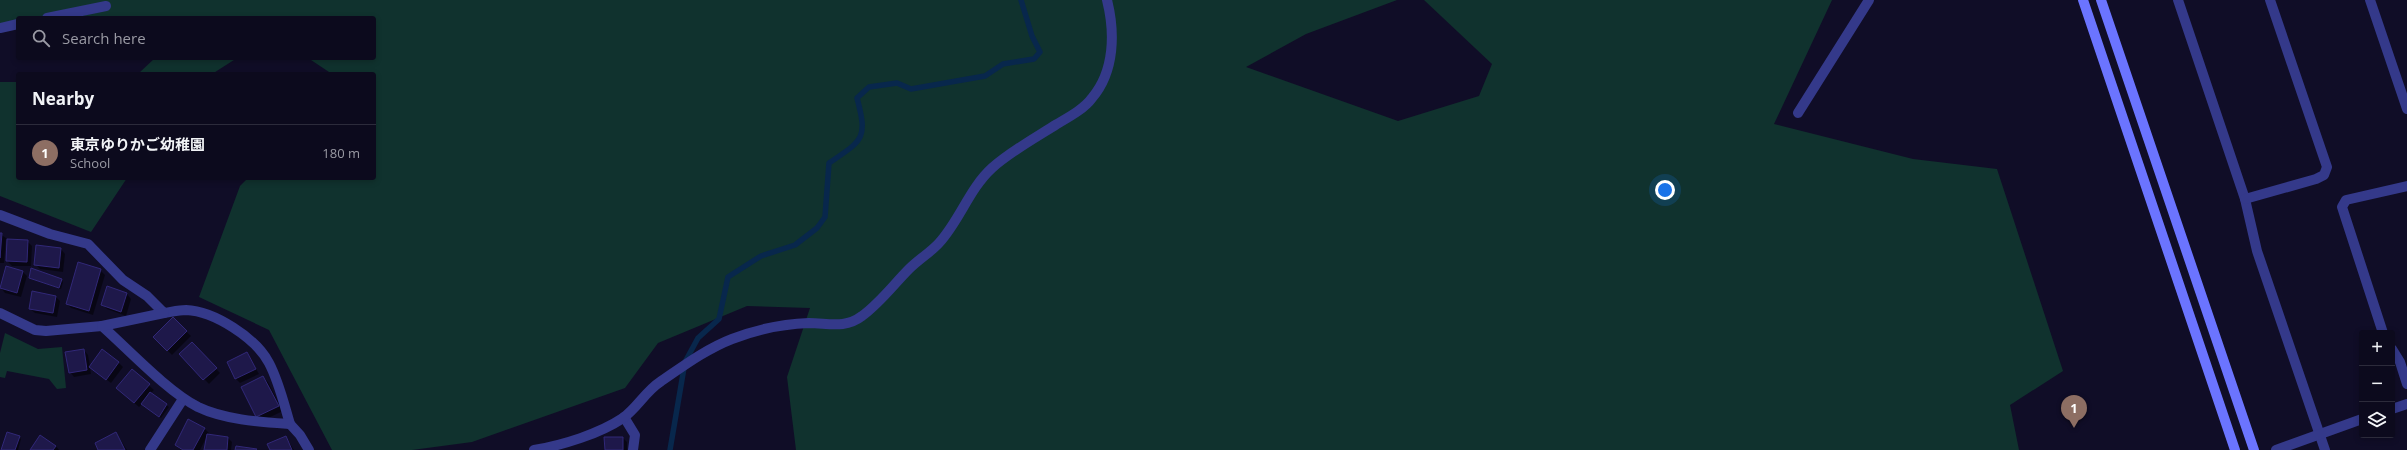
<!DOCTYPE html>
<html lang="en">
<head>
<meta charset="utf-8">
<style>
  :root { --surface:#0c0a1d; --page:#151326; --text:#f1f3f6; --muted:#9a9aa4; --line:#2c2b3b; --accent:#00fbff }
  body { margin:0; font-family:"Open Sans","Noto Sans JP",sans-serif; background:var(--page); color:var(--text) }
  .controls { position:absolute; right:12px; bottom:12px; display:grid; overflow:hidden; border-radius:4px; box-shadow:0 2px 6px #0003 }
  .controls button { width:36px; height:36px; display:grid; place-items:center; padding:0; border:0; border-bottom:1px solid var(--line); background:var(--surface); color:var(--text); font:20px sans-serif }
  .you { position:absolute; left:1665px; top:190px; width:14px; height:14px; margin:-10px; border:3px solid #fff; border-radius:50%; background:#1a73e8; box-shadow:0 0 0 6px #1a73e833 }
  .badge { display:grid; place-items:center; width:26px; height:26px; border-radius:50%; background:var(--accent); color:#fff; font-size:13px; font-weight:700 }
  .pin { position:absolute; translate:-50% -33px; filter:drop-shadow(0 1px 2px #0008) }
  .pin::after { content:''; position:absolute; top:21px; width:14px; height:12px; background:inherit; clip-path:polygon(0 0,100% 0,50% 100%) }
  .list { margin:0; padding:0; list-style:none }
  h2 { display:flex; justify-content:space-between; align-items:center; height:52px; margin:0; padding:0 16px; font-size:17px }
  h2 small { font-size:13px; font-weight:400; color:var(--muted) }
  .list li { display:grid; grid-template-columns:26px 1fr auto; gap:12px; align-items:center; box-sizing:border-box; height:56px; padding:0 16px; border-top:1px solid var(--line) }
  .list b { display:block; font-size:15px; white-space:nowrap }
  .list p { margin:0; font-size:13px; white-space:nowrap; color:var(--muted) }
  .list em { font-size:13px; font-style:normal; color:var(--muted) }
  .icon { flex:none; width:22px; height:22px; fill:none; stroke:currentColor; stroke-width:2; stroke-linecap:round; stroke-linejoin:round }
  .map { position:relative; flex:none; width:2407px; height:450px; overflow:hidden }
  .search { position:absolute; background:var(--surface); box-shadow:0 2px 6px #0003; left:16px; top:16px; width:360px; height:44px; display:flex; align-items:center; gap:10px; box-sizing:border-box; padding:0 14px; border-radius:4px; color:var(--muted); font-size:15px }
  .panel { position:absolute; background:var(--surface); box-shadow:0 2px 6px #0003; left:16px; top:72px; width:360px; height:108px; border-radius:4px }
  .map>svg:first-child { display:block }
  .green { fill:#10322e }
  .shadow { fill:#0007 }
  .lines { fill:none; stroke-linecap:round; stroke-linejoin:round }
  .stream { stroke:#08274c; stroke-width:5.5 }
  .building { fill:#1e184a; stroke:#312878 }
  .lane { stroke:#34398a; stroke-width:10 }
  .street { stroke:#34398a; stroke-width:10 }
  .secondary { stroke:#6b74ff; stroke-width:10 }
</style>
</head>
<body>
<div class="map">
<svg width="2407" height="450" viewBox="0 0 2407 450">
  <rect width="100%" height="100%" fill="#100d27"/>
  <g class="green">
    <polygon points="0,0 1397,0 1306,34 1246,67 1398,121 1479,96 1492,64 1424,0 1832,0 1774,124 1913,159 1997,169 2063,371 2010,405 2019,450 796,450 787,377 810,308 747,306 658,343 625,388 472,442 412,450 332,450 269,330 199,297 240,186 248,178 374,178 374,74 332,74 308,58 374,58 374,18 18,18 18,29 0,23"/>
    <polygon points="155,58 237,58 212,74 138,74"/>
    <polygon points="0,82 18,82 18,178 127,178 91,232 0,196"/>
    <polygon points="5,333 38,349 62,347 66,388 57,389 49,379 7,371 5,378 0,377 0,353"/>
  </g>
  <g class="shadow">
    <polygon points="0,234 6,238 4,263 0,263"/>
    <polygon points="27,241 32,246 31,266 12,266 7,261"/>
    <polygon points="61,249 65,254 63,272 40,269 35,264"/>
    <polygon points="100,270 105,275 93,315 71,308 67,304"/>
    <polygon points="23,272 27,276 21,297 5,293 1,288"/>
    <polygon points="30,277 61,279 63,282 61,289"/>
    <polygon points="108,287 127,294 131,299 126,316 107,309 102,304"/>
    <polygon points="55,296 60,301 57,317 35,313 30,309"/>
    <polygon points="173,319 191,336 172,355 154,337"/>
    <polygon points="192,343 220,373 209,384 180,354"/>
    <polygon points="84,350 88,355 90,366 118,362 123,367 111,383 90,367 91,374 74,377 70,372"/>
    <polygon points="247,353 259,374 240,383 236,379"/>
    <polygon points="132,370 154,390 150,394 169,407 161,418 142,404 139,407 122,392"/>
    <polygon points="263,377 268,382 283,411 262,421 257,417"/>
    <polygon points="204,428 209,433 208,435 228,438 232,442 231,450 205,450 207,436 200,450 181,450 176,445"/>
    <polygon points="116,433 127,450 99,450"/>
    <polygon points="19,437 21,439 18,450 2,450"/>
    <polygon points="286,437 294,450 271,450"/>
    <polygon points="623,438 627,442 627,450 606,450"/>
    <polygon points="56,446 59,450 31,450"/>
  </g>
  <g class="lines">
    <path class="stream" d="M670,450L685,362L698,338L719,319L728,277L761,256L795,245L817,228L825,217L829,163C863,140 868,139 857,98L869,87L897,83L911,89L985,76L1003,64L1034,59L1040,52L1032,36L1021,0"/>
  </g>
  <g class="building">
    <polygon points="0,233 2,233 0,258"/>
    <polygon points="7,239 28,240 27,262 6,261"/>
    <polygon points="36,245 61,248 59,268 34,265"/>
    <polygon points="78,262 101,269 89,311 66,304"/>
    <polygon points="6,266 23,271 17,293 0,288"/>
    <polygon points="31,268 62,279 59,288 29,278"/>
    <polygon points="107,286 127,293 121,312 101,305"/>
    <polygon points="32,291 56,296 53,313 29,309"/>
    <polygon points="173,317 187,331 167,351 153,337"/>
    <polygon points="192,342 217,368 203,380 179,354"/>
    <polygon points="84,349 87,370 69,373 65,352"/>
    <polygon points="102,349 119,362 106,380 89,367"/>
    <polygon points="247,352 256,369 235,379 227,362"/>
    <polygon points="132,369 150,384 134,403 116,388"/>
    <polygon points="263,376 279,406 256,417 241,387"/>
    <polygon points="150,392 167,404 159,417 141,404"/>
    <polygon points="188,419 205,428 193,450 183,450 175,445"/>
    <polygon points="7,432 20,436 15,450 1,450"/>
    <polygon points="116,432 125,450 98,450 95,443"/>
    <polygon points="207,434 228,437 227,450 204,450"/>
    <polygon points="40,435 56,446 53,450 30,450"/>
    <polygon points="286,436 292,450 270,450 267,444"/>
    <polygon points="604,437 623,437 623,450 605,450"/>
    <polygon points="236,446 257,449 256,450 235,450"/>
  </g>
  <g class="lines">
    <g class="lane">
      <polyline points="47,18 106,6"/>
      <polyline points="0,28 18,24"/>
      <path d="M0,215L50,234L88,244L123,280L147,296L164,313C171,312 179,310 186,310C214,311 256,338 269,363C279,382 284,404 290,424"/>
      <polyline points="150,450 183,399"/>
    </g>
    <g class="street">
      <polyline points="2178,0 2245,199 2257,251 2325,450"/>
      <polyline points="2370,0 2407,109"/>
      <polyline points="1798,113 1869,0"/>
      <polyline points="2245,199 2316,179 2324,175 2327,167 2270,0"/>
      <path d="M0,313L35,330L46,331L102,326C129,350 167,391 198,407C225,420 261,422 290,424L300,435L309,450"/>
      <polyline points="102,326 164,313"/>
      <polyline points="2383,333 2342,207 2346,200 2407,186"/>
      <polyline points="2392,349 2400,362 2407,384"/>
      <polyline points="2392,409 2407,404"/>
      <polyline points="624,417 635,435 633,450"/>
      <path d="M534,450C563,445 599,434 623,418C637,408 646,391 660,382C682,367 706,349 732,339C755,330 783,324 809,323C828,323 845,329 862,316C880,303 894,284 909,269C919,259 931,252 939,243C960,220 969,189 992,168C1011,151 1035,138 1057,124C1069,117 1084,109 1092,98C1115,71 1115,32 1107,0"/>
      <polyline points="2276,450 2362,419"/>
    </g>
    <g class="secondary">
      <polyline points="2083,0 2235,450"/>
      <polyline points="2101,0 2254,450"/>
    </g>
  </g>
</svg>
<div class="controls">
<button>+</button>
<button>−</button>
<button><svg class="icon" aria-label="layers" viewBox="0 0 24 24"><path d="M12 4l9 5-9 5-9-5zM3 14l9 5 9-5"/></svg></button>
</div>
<div class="you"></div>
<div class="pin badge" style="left:2074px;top:428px;background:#8d6e63">1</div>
<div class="search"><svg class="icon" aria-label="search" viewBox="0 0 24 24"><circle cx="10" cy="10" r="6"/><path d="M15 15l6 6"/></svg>Search here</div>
<section class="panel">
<h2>Nearby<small></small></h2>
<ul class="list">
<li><span class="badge" style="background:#8d6e63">1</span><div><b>東京ゆりかご幼稚園</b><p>School</p></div><em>180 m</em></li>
</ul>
</section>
</div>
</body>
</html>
